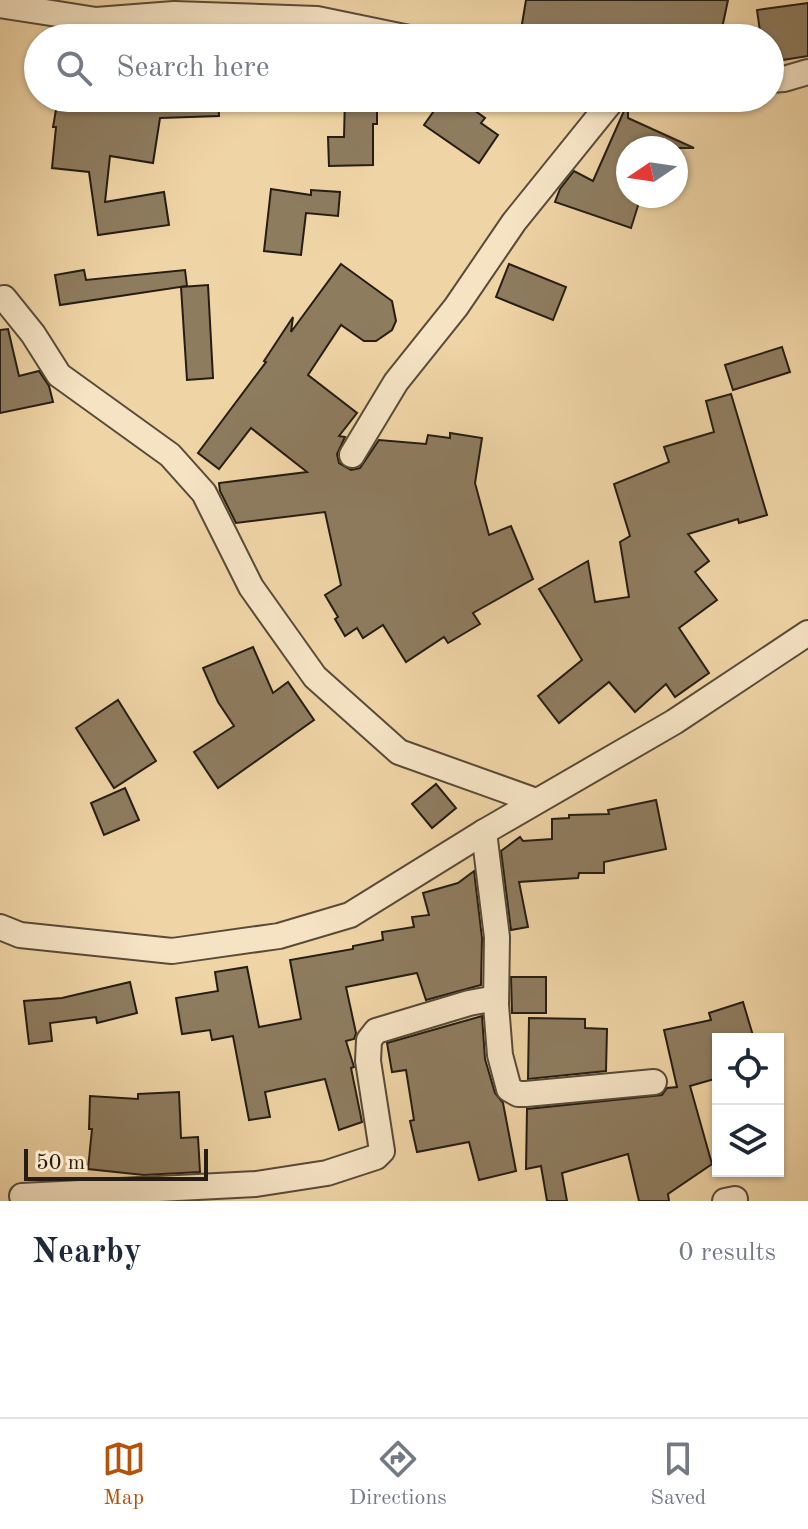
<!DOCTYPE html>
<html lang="en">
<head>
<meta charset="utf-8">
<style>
  :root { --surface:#fff; --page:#f6f6f7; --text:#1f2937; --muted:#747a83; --line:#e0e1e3; --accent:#b45309 }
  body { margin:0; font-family:"Old Standard TT",serif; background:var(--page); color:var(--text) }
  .controls { position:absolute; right:24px; bottom:24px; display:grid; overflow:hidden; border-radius:0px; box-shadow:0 2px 6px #0004 }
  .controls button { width:72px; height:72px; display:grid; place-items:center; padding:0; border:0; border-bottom:2px solid var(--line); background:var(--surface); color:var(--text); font:40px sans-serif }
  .compass { position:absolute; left:616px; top:136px; width:72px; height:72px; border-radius:50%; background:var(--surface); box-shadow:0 2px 6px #0004; rotate:257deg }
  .scale { position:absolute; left:24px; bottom:20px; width:184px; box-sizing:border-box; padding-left:8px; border:4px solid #251d13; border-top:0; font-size:22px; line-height:28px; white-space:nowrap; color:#251d13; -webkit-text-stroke:6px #f5e3c4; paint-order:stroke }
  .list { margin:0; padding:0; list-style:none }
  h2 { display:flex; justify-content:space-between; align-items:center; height:104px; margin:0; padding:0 32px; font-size:34px }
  h2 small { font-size:26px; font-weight:400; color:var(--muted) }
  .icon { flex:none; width:44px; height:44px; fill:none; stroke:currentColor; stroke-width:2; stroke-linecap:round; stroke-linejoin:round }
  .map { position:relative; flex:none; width:808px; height:1201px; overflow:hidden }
  .search { position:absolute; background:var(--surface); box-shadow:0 2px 6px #0004; left:24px; right:24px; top:24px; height:88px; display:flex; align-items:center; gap:20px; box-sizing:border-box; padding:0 28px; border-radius:44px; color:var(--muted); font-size:30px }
  .sheet { height:216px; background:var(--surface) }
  nav { display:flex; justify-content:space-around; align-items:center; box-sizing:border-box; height:112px; border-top:2px solid var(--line); background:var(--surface); font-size:22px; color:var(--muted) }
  nav a { display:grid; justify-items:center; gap:4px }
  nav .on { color:var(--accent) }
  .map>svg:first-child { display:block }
  .building { fill:#8e7c5f; stroke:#251d13; stroke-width:2 }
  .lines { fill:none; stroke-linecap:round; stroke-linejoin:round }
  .minor-casing { stroke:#584b38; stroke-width:28 }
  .minor { stroke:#f5e3c4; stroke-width:24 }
</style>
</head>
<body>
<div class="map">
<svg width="808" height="1201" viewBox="0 0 808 1201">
  <rect width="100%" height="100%" fill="#efd4a5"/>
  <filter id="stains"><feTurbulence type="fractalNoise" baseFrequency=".0025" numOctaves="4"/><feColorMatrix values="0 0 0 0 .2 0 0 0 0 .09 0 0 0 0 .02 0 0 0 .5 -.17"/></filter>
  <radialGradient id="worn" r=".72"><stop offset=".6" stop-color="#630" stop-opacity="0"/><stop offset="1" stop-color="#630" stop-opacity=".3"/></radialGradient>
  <g class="building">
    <polygon points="526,0 728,0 720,38 534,38 520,36"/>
    <polygon points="808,3 808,56 770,62 770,38 761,38 757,10"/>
    <polygon points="58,98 218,98 219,116 160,118 153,163 110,156 105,202 164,192 169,225 98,235 89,172 52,168 56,127 53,127"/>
    <polygon points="345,98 377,98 377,124 373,124 373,165 329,166 328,137 344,137"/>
    <polygon points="443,98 456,106 460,100 485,118 481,123 498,135 479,163 424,125"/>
    <polygon points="628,102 628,118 694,148 628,148 628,196 641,196 631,228 555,202 560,189 574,171 593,181"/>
    <polygon points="271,189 311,195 311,190 340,192 338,216 306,213 301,255 264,251"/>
    <polygon points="341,264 392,301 396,321 392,330 376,341 364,341 341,325 308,375 357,413 339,436 345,437 337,454 339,463 351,470 360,468 379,440 426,444 428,435 450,438 450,433 482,438 475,483 489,535 511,526 533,579 473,613 480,624 448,643 444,637 406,662 383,625 363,638 357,628 345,636 335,619 338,617 325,595 341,585 325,512 236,523 220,491 219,483 307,472 251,428 219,469 198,453 266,362 264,361 293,317 291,332"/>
    <polygon points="509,264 566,287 553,320 496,297"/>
    <polygon points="84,270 86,280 185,270 187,286 60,305 55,275"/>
    <polygon points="208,285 213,378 187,380 181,287"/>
    <polygon points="8,329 19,376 39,371 49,386 53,402 0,413 0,330"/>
    <polygon points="782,347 790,372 733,390 725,365"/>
    <polygon points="731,394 767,515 739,523 738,519 688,534 709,561 695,572 717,600 679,628 709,673 675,697 666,684 635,712 609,682 559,723 538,696 582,660 539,589 588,561 595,602 629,597 620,542 630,536 614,484 669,462 664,447 714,432 706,401"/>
    <polygon points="253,647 273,693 288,682 314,720 218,788 194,752 234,726 218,702 203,668"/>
    <polygon points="118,700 156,761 114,788 76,728"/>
    <polygon points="436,784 456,808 432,828 412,804"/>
    <polygon points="125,788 139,820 104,835 91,803"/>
    <polygon points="656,800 666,849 604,862 604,873 579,873 578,878 519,882 528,927 511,930 501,851 520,837 523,841 552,839 552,819 569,818 569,815 609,814 608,810"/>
    <polygon points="474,871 482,938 481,985 426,1000 417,973 346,987 356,1033 354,1039 346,1041 354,1067 351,1068 362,1122 339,1130 325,1079 265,1092 270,1117 249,1120 233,1036 212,1040 210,1030 182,1034 176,998 218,991 215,972 247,967 259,1027 301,1019 290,960 353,949 353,946 383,940 382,932 414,927 412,917 429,915 423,893 458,883"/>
    <polygon points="511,977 546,977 546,1013 512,1013"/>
    <polygon points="130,982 137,1013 97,1023 96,1017 50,1023 52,1041 29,1044 24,1001 62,998"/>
    <polygon points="743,1002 754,1039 718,1039 718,1078 690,1086 712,1164 668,1194 669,1201 639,1201 628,1154 562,1173 567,1201 547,1201 541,1166 526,1169 527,1109 662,1095 667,1088 677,1087 664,1030 711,1020 709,1013"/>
    <polygon points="482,1016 485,1059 495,1093 503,1103 516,1171 479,1180 469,1142 417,1152 410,1121 414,1120 406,1070 392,1072 387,1043"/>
    <polygon points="529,1018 585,1019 585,1028 607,1029 606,1071 528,1079"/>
    <polygon points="179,1092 181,1138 198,1137 200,1172 144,1175 88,1169 92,1129 89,1129 90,1096 138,1099 138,1094"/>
  </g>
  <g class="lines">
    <defs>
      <g id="minor">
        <polyline points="0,5 96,20 174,14 317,19 409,38"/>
        <polyline points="770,80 784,79 808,72"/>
        <polyline points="0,299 4,298 33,334 59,375 170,455 204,493 251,587 315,677 399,752 536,801"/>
        <polyline points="352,455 396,382 456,307 514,222 614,98"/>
        <polyline points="484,832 497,937 496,1005 500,1055 509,1089 518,1094 526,1094 654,1082"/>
        <polyline points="0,927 20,935 172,951 279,936 350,915 484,832 674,722 808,633"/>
        <polyline points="22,1196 256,1184 327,1173 376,1157 382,1151 368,1061 369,1040 376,1031 469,1003 496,998"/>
        <polyline points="725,1201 735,1199"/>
      </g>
    </defs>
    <use href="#minor" class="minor-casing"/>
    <use href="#minor" class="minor"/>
  </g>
  <rect width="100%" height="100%" filter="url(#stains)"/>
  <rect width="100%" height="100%" fill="url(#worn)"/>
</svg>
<div class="controls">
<button><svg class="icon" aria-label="locate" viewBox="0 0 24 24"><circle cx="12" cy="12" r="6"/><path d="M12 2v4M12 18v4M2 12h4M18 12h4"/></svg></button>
<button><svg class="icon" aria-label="layers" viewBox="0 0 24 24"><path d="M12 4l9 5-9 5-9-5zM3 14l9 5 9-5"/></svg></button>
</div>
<svg class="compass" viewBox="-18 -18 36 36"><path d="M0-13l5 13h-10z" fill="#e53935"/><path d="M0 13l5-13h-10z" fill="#747a83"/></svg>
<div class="scale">50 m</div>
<div class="search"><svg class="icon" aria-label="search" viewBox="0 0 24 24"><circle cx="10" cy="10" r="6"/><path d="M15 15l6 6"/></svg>Search here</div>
</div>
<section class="sheet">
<h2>Nearby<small>0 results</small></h2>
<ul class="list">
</ul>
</section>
<nav>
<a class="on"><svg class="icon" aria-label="map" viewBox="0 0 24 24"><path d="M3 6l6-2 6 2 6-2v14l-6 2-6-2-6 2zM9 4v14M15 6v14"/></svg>Map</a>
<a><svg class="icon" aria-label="directions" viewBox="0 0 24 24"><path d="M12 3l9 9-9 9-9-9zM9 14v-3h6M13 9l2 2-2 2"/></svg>Directions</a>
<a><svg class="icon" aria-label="saved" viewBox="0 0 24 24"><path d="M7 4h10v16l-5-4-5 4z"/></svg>Saved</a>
</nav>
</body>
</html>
